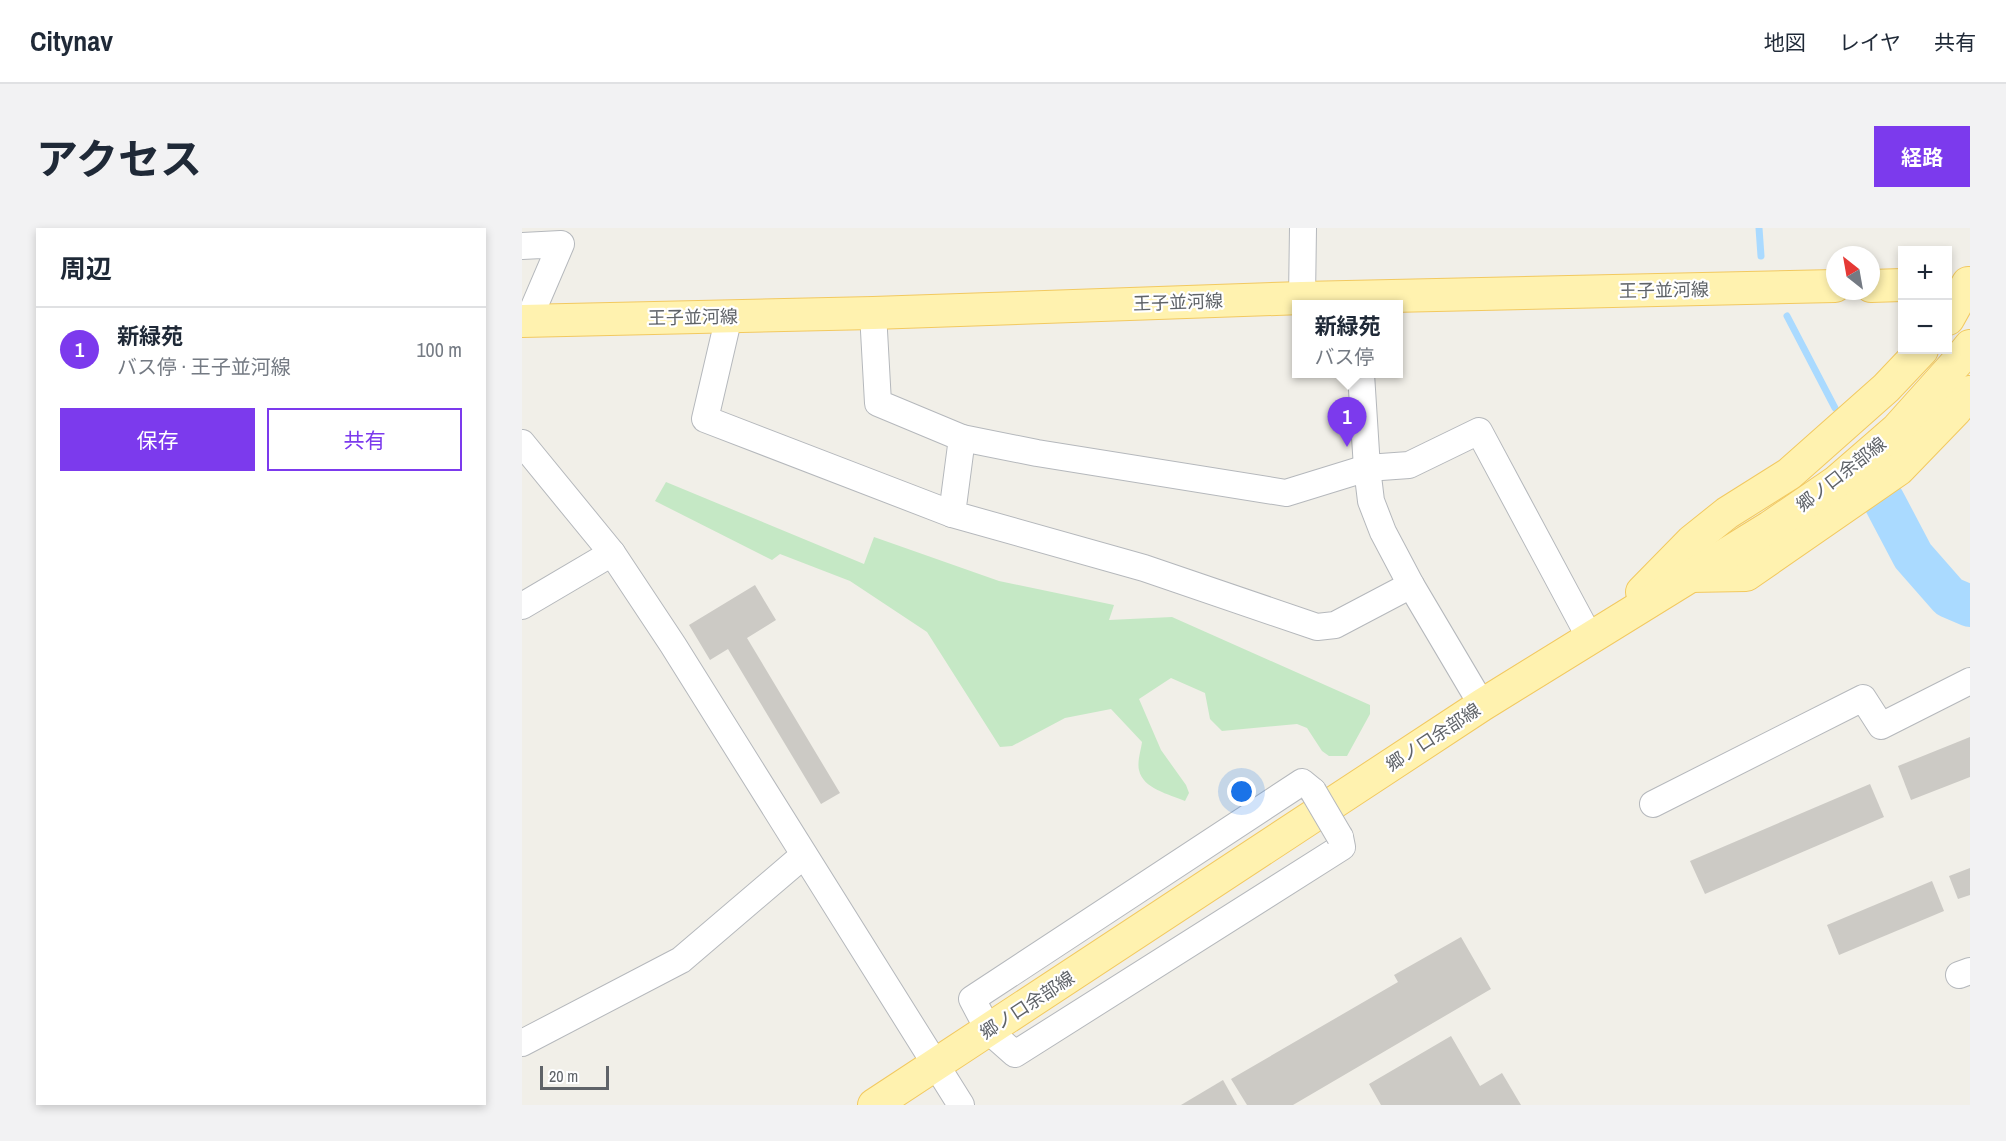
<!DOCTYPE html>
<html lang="ja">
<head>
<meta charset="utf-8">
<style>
  :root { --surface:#fff; --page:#f2f2f3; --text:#1f2937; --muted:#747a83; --line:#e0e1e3; --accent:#7c3aed }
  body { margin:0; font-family:"Archivo Narrow","Noto Sans JP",sans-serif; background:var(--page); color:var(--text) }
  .controls { position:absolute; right:18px; top:18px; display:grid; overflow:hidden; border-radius:0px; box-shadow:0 3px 9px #0003 }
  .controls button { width:54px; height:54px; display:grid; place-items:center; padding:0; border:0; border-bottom:2px solid var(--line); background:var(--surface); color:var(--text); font:30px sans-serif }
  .compass { position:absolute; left:1304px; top:18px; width:54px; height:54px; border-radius:50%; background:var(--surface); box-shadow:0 3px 9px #0003; rotate:329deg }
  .scale { position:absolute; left:18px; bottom:15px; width:69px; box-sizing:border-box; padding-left:6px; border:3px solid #5f6368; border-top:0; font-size:16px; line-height:21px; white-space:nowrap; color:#5f6368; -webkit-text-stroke:4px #fff; paint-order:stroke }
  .you { position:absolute; left:720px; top:564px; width:21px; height:21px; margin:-15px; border:4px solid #fff; border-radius:50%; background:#1a73e8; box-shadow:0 0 0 9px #1a73e833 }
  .badge { display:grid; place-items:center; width:39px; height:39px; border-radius:50%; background:var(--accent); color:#fff; font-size:20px; font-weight:700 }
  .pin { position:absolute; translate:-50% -50px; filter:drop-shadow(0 2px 3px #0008) }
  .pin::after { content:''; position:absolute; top:32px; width:21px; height:18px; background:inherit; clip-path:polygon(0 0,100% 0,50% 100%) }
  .popup { position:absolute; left:770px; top:72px; width:111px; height:78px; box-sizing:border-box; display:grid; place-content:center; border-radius:0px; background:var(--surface); filter:drop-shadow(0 2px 4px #0005); font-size:20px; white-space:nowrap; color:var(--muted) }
  .popup b { font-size:22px; color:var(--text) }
  .popup::after { content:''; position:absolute; left:50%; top:100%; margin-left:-12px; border:12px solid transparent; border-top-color:var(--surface) }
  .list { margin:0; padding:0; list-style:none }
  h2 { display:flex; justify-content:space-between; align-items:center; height:78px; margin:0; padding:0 24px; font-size:26px }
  h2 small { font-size:20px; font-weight:400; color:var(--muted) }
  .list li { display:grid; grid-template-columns:39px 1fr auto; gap:18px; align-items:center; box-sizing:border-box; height:84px; padding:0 24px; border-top:2px solid var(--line) }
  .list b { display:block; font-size:22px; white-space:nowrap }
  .list p { margin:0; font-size:20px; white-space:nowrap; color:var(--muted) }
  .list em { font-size:20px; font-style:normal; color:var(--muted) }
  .actions { display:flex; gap:12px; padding:18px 24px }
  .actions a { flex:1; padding:14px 0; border:2px solid var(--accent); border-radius:0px; text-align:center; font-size:21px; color:var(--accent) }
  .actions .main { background:var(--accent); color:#fff }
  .map { position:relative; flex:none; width:1448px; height:877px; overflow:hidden; border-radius:0px }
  header { display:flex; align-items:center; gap:36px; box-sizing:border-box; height:84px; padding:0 30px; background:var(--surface); border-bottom:2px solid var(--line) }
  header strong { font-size:28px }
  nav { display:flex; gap:33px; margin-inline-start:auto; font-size:21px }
  .intro { display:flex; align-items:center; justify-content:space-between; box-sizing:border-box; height:144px; padding:0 36px }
  h1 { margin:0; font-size:42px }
  .button { padding:15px 27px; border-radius:0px; background:var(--accent); color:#fff; font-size:21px; font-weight:700 }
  main { display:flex; gap:36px; padding:0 36px }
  aside { flex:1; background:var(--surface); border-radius:0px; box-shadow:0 3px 9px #0003 }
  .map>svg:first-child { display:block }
  .green { fill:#c5e8c5 }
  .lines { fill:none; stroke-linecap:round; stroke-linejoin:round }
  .stream { stroke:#aadaff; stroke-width:7 }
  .river { stroke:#aadaff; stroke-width:42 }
  .building { fill:#cccac5 }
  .minor-casing { stroke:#b5b8bc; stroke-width:28 }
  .major-casing { stroke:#f2c960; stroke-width:34 }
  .minor { stroke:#fff; stroke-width:26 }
  .major { stroke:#fff2af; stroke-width:32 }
  .minor-bridge-casing { stroke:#b5b8bc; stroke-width:28; stroke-linecap:butt }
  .minor-bridge { stroke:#fff; stroke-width:26 }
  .labels { text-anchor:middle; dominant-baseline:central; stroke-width:4.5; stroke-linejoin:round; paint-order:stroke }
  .street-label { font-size:18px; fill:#5f6368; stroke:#fff }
</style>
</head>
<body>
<header>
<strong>Citynav</strong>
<nav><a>地図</a><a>レイヤ</a><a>共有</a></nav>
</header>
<div class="intro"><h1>アクセス</h1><a class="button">経路</a></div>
<main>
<aside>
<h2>周辺<small></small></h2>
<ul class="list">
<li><span class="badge">1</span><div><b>新緑苑</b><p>バス停 · 王子並河線</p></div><em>100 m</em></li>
</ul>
<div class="actions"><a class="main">保存</a><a>共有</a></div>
</aside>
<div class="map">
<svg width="1448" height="877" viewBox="0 0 1448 877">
  <rect width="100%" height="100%" fill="#f1efe8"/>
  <path class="green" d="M144,254L342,336L352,309L477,353L592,377L587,392L650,389L848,477V486L825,528H807L800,523L785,500L775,496L700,503L688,491L683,465L649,450L617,471L639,522L664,557L667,565L663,573C647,566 621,561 617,542C615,534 619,522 620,514L589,481L543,490L490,518L478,519L405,404L328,353L258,326L250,332L133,273Z"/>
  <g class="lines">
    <g class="stream">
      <polyline points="1237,0 1239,28"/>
      <polyline points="1265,88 1313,180"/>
    </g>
    <polyline class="river" points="1362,273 1391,328 1427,369 1448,378"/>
  </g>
  <g class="building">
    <polygon points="233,357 254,392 225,410 318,565 299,576 206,421 188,432 167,397"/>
    <polygon points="1448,509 1448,549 1389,572 1376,538"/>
    <polygon points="1348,556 1362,589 1183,666 1168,633"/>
    <polygon points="1448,640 1448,667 1436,671 1427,648"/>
    <polygon points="1410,653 1422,683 1317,727 1305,697"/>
    <polygon points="939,709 969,761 771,877 725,877 709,851 876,754 872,747"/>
    <polygon points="929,808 958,858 980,845 999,877 859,877 847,856"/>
    <polygon points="701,852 715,877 659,877"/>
  </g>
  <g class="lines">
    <defs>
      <g id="minor">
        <polyline points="0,18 39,16 6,93"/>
        <polyline points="780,70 781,0"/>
        <polyline points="351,85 356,175 440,210 430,286 622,340 795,399 813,397 889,357"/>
        <polyline points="207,88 183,191 430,286"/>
        <polyline points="839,146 845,240 849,273 861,304 889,357 960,477"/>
        <polyline points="440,210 515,225 764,265 845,240 887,237 957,203 1068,410"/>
        <polyline points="0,215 90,325 151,417 439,877"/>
        <polyline points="0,378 90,325"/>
        <polyline points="791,563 780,554 450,771 467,803 493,826 820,619 818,609"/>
        <polyline points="1131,576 1341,470 1359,498 1448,453"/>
        <polyline points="1437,747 1448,743"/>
        <polyline points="0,815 159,732 282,627"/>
      </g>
      <g id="major">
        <polyline points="1349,58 1380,57"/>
        <polyline points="1426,91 1446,55"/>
        <polyline points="0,93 351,85 780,70 1313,58"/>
        <polyline points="1168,348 1224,347 1377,241 1433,183 1448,164"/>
        <polyline points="1120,364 1170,313 1205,285 1267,246 1364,160 1400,122"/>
        <polyline points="352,877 960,477 1248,299 1314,254 1375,201 1436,133 1448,118"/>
      </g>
    </defs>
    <use href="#minor" class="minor-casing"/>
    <use href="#major" class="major-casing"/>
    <use href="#minor" class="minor"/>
    <use href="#major" class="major"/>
    <defs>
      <polyline id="minor-bridge" points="791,563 818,609"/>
    </defs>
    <use href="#minor-bridge" class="minor-bridge-casing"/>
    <use href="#minor-bridge" class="minor-bridge"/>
  </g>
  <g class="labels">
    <g class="street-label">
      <text transform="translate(1142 62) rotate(-1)">王子並河線</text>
      <text transform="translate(656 74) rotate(-2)">王子並河線</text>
      <text transform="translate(171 89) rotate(-1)">王子並河線</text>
      <text transform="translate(1319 246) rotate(-38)">郷ノ口余部線</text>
      <text transform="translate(911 509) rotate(-33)">郷ノ口余部線</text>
      <text transform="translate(505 777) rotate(-33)">郷ノ口余部線</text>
    </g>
  </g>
</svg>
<div class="controls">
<button>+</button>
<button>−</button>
</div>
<svg class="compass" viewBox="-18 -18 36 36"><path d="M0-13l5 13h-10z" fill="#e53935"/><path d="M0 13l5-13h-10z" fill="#747a83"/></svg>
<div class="scale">20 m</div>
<div class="you"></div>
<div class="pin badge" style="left:825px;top:219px">1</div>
<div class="popup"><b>新緑苑</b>バス停</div>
</div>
</main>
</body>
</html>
